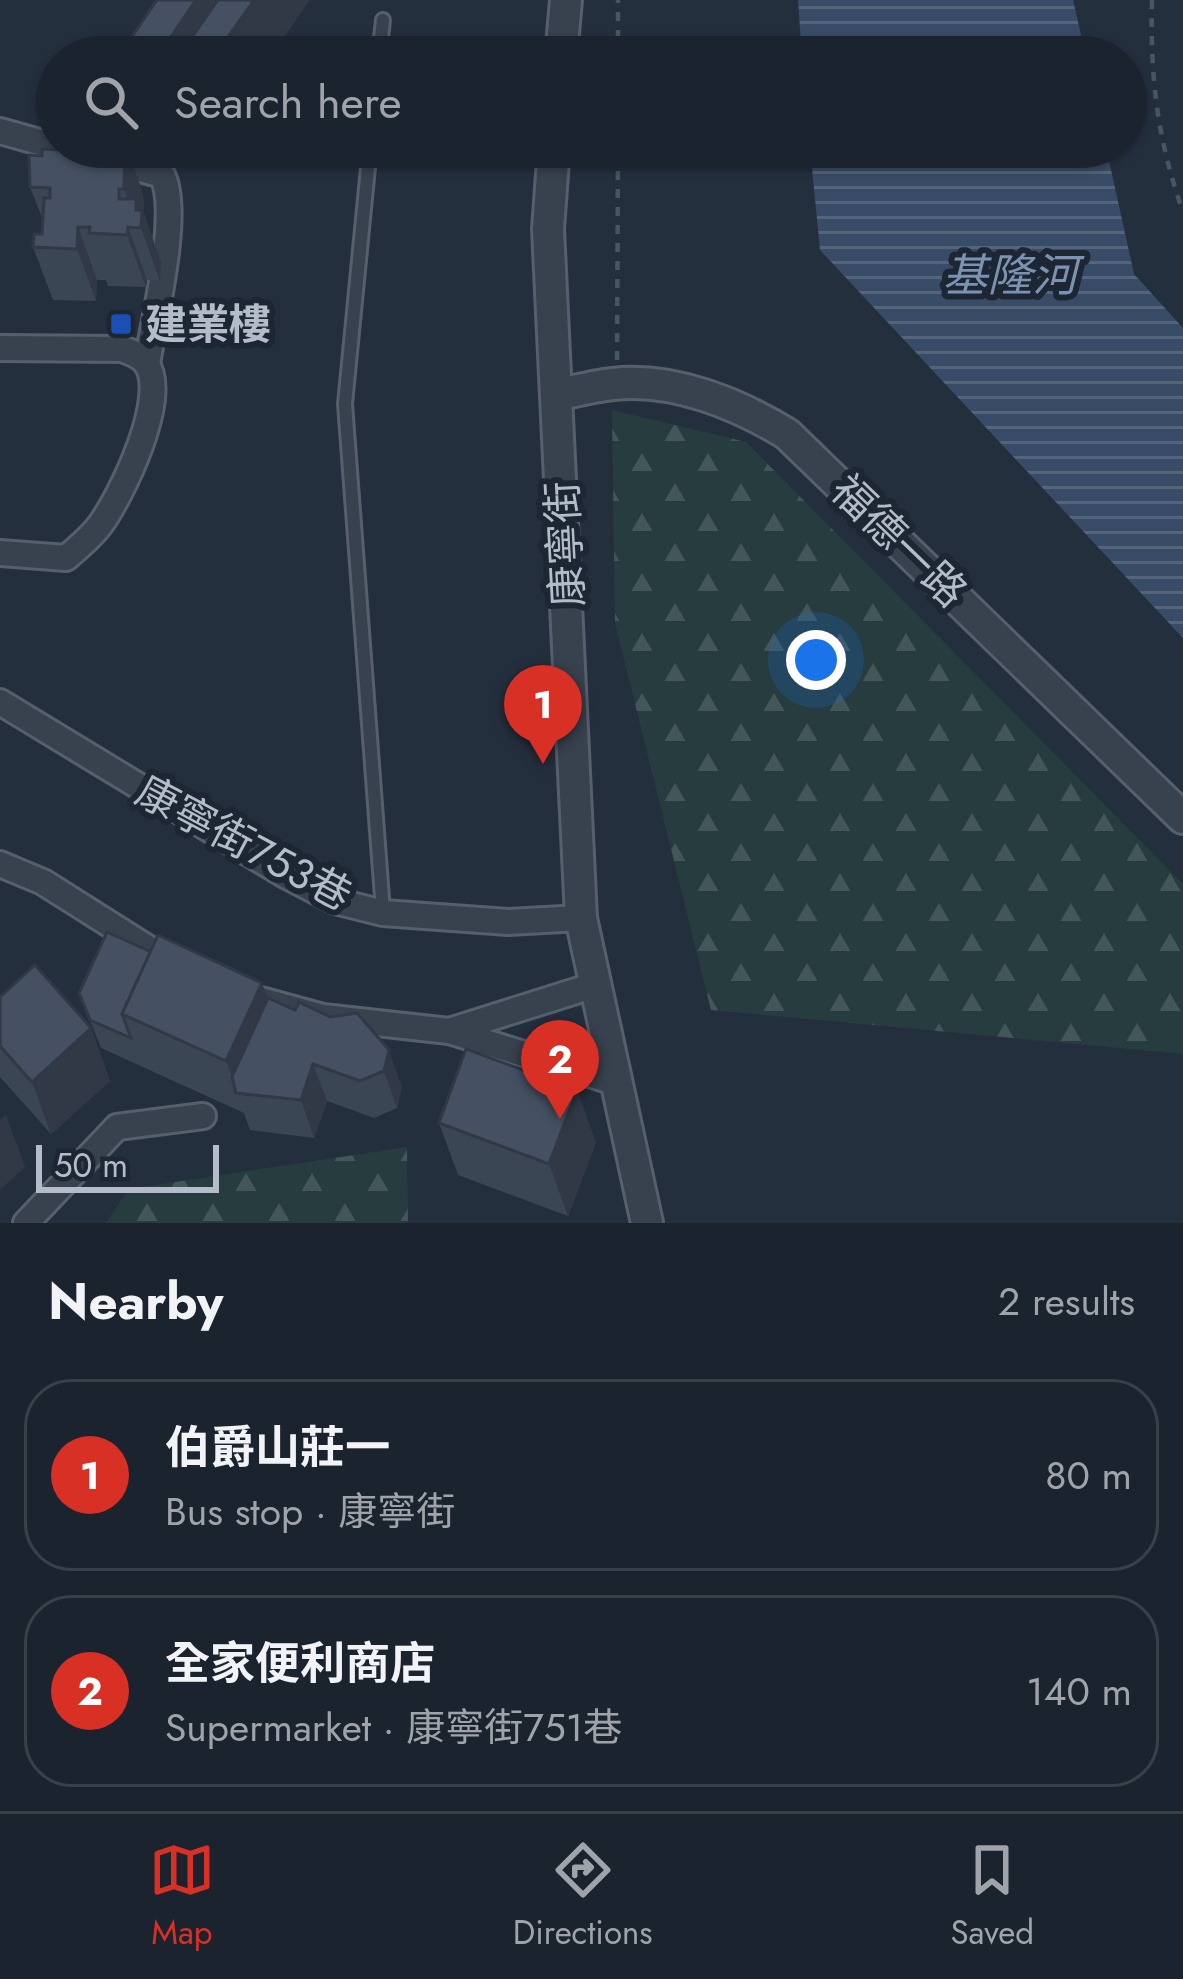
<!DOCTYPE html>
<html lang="en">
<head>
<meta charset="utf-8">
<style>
  :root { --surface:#1b232e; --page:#242b36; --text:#f1f3f6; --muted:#a0a4aa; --line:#39404a; --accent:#d93025 }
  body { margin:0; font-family:Jost,"Noto Sans TC",sans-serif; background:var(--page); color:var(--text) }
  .scale { position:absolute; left:36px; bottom:30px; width:183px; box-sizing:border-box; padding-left:12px; border:6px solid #b4bcc9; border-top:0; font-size:33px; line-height:42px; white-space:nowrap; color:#b4bcc9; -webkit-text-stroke:9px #1d2633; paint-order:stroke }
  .you { position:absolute; left:816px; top:660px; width:42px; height:42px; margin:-30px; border:9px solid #fff; border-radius:50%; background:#1a73e8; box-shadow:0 0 0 18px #1a73e833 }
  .badge { display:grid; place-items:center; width:78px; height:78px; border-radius:50%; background:var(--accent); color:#fff; font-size:39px; font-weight:700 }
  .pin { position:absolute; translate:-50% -99px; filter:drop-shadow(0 3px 6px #0008) }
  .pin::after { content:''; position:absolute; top:63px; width:42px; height:36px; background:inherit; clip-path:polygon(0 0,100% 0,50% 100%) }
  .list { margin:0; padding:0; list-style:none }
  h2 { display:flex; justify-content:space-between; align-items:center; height:156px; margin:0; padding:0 48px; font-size:51px }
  h2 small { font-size:39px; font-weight:400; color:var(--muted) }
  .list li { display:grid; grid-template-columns:78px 1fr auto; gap:36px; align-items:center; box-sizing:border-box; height:192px; margin:0 24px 24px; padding:0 24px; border:3px solid var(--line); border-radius:48px }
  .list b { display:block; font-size:45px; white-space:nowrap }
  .list p { margin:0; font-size:39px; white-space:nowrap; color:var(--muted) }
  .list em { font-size:39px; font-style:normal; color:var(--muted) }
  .icon { flex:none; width:66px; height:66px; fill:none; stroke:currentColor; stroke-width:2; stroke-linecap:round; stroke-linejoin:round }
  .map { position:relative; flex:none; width:1183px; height:1223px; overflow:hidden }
  .search { position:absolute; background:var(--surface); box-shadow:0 3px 9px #0004; left:36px; right:36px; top:36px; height:132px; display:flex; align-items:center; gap:30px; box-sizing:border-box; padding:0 42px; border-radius:66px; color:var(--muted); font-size:45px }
  .sheet { height:588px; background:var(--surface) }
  nav { display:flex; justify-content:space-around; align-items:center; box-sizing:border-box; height:168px; border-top:3px solid var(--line); background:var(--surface); font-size:33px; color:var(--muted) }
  nav a { display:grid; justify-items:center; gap:6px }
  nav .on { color:var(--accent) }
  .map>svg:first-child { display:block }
  .forest { fill:url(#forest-firs) }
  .water { fill:url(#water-rules) }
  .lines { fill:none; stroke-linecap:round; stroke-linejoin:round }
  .service-casing { stroke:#565f6c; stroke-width:18 }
  .minor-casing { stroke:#565f6c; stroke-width:30 }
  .tertiary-casing { stroke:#565f6c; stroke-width:36 }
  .path { stroke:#44595c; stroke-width:4.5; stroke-dasharray:9 9; stroke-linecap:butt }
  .service { stroke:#38414e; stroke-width:12 }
  .minor { stroke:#38414e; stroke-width:24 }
  .tertiary { stroke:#38414e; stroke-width:30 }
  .wall { fill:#3b4654 }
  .shaded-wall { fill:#303945 }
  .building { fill:#455162; stroke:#303945; stroke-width:3 }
  .transit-dot { fill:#1a4fb4; stroke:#1d2633; stroke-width:4.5 }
  .labels { text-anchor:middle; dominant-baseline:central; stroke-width:12; stroke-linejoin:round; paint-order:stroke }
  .poi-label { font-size:42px; font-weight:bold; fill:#b4bcc9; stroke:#1d2633; text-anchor:start }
  .street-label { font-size:42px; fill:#b4bcc9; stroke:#1d2633 }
  .water-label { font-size:45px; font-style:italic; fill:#7c92b1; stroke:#1d2633 }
</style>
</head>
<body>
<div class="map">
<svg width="1183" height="1223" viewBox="0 0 1183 1223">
  <defs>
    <pattern id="forest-firs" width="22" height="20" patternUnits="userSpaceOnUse" patternTransform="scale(3)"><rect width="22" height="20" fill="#263c3f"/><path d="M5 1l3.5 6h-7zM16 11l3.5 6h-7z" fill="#435659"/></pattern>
    <pattern id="water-rules" width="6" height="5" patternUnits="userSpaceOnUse" patternTransform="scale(3)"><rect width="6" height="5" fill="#394c67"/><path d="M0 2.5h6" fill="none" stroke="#53647b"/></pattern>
  </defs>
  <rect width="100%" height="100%" fill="#242f3e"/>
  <g class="forest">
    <polygon points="612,410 746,442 1183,884 1183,1054 711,1010 615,623"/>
    <polygon points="407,1147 408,1223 106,1223 129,1189"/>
  </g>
  <g class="water">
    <polygon points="798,0 1073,0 1086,57 802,57"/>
    <polygon points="810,147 1106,147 1134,274 1183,328 1183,638 820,250"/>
  </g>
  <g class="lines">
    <defs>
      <g id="service">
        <polyline points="379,57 383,20"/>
        <polyline points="370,147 345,404 383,911"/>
      </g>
      <g id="minor">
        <polyline points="0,131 57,147"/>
        <path d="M59,147L162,175C181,210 154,320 147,364"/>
        <path d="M0,348L122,349C131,352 140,355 146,363C170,396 122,495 100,525C91,537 78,548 66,558L0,553"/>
        <polyline points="0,702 285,875 335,901 383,913 508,922 581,918"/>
        <polyline points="0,864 43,882 179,968"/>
        <polyline points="261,1000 323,1017 449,1031 618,1083"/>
        <polyline points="449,1031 598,984"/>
        <polyline points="26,1223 117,1127 203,1116"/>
      </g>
      <g id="tertiary">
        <polyline points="561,57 566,0"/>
        <polyline points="554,147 548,229 581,918 647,1223"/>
        <path d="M556,395C575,391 594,386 613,384C673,377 738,404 787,434L1183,818"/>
      </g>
    </defs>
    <use href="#service" class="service-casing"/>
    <use href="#minor" class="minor-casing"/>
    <use href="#tertiary" class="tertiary-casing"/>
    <g class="path">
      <path d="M1152,0C1150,77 1157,138 1183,212"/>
      <polyline points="618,57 618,0"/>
      <polyline points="617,360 618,147"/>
    </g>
    <use href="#service" class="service"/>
    <use href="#minor" class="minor"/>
    <use href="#tertiary" class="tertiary"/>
  </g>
  <g class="wall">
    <polygon points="83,157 141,187 144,201 144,214 161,262 160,281 147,280 146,287 108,286 106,280 97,280 96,301 53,300 33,247 42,234 43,220 30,187"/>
    <polygon points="151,952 295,1010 299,1002 402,1087 397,1108 374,1118 327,1101 314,1138 250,1130 244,1113 101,1048 79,993"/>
    <polygon points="0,997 91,1028 110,1081 51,1134 0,1077"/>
    <polygon points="439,1123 596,1142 568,1216 458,1175"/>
  </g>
  <g class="shaded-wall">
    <polygon points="196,0 215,0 227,35 212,57 157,57"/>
    <polygon points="254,0 310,0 270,57 214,57"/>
    <polygon points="121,147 126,147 141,187 144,201 144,214 161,262 160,281 141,228 138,228 124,189"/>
    <polygon points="78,227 97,280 96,301 77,249"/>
    <polygon points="128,227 147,280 146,287 127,235"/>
    <polygon points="262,983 281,1036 238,1093 226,1061"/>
    <polygon points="91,1028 110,1081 51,1134 32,1082"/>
    <polygon points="389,1050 402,1087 397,1108 384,1071"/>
    <polygon points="313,1064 327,1101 314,1138 301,1100"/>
    <polygon points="577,1090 596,1142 568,1216 549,1164"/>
    <polygon points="6,1115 25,1167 0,1190 0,1120"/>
  </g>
  <g class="building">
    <polygon points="157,0 196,0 157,57 118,57"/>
    <polygon points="218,0 254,0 214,57 178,57"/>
    <polygon points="91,147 125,148 124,189 119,189 119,199 136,199 136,210 142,210 141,228 128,227 127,235 89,233 90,227 78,227 77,249 33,247 34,234 42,234 44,198 50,198 50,188 30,187 29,155 42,156 42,149 81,151 81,157 91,158"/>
    <polygon points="107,932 151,952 122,1014 131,1038 90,1020 79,993"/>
    <polygon points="158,935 262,983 226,1061 122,1014"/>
    <polygon points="35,965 91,1028 32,1082 0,1046 0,997"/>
    <polygon points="268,998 295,1010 299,1002 330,1017 357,1013 389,1050 384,1071 360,1081 313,1064 301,1100 236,1093 232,1077"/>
    <polygon points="466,1049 577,1090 549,1164 439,1123"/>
  </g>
  <rect class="transit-dot" x="109" y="312" width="24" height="24" rx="6"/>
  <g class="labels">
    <g class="poi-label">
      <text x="145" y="324">建業樓</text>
    </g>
    <g class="street-label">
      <text transform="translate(899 541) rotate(44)">福德一路</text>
      <text transform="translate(565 544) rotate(-93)">康寧街</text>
      <text transform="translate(244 843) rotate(28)">康寧街753巷</text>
    </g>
    <g class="water-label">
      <text x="1010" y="275">基隆河</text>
    </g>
  </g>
</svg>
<div class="scale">50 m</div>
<div class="you"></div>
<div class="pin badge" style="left:543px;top:764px">1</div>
<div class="pin badge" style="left:560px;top:1119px">2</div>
<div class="search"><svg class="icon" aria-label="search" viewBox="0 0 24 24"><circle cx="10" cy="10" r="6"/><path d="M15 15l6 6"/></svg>Search here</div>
</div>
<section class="sheet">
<h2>Nearby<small>2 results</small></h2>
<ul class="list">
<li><span class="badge">1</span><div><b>伯爵山莊一</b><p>Bus stop · 康寧街</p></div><em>80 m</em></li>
<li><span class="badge">2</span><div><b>全家便利商店</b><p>Supermarket · 康寧街751巷</p></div><em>140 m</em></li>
</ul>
</section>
<nav>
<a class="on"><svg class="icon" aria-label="map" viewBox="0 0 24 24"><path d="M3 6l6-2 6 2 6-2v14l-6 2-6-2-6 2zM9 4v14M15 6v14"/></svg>Map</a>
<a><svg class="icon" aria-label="directions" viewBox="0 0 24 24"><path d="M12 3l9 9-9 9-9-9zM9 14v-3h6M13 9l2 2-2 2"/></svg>Directions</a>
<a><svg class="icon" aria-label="saved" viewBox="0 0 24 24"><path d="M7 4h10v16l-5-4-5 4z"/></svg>Saved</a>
</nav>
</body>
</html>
